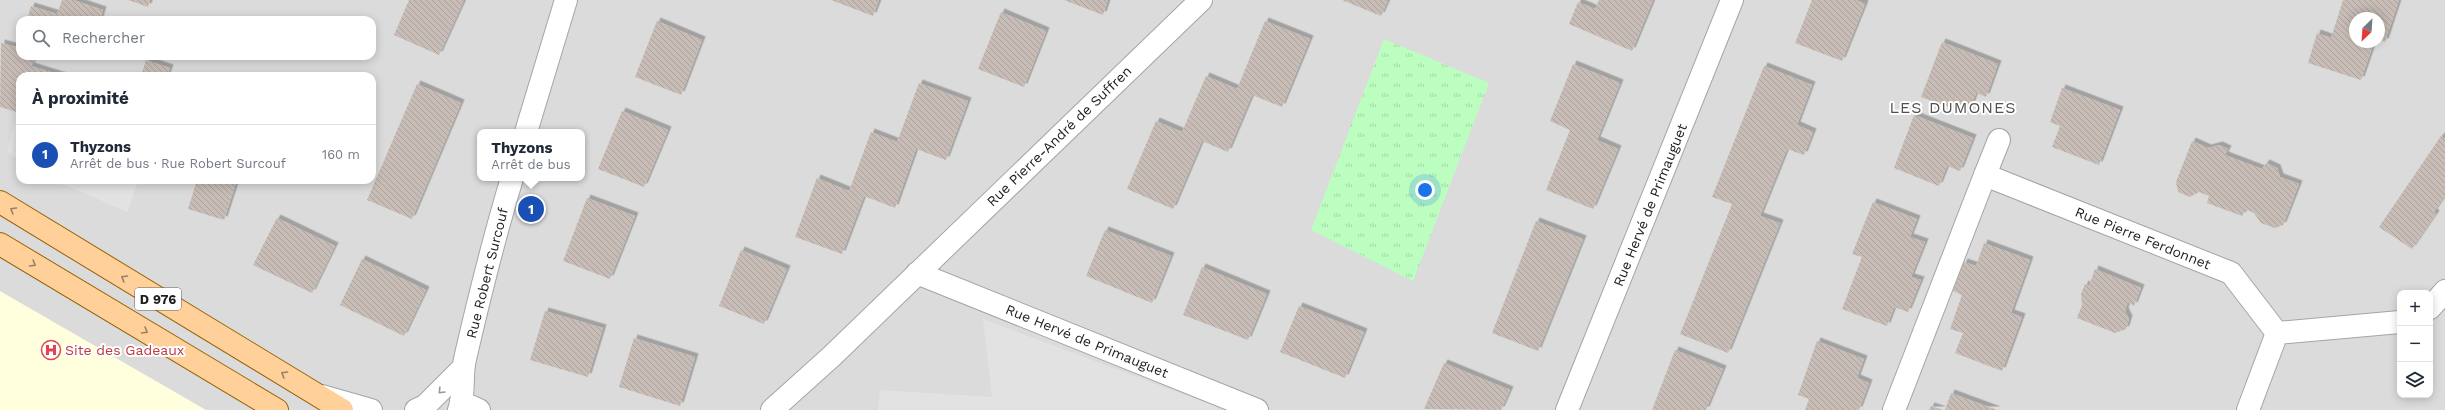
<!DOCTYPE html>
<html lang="fr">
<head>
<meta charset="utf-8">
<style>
  :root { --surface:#fff; --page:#f6f6f7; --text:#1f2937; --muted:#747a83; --line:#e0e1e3; --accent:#cc0005 }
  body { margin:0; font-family:"Work Sans",sans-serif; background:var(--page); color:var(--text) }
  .controls { position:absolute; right:12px; bottom:12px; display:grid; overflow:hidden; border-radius:8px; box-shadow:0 2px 10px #0003 }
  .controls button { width:36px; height:36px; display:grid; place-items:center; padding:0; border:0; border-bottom:1px solid var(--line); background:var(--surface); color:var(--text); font:20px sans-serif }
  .compass { position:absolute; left:2349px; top:12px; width:36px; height:36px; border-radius:50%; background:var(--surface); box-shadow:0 2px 10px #0003; rotate:205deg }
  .you { position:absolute; left:1425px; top:190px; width:14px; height:14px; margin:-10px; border:3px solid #fff; border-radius:50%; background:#1a73e8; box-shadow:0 0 0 6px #1a73e833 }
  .badge { display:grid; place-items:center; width:26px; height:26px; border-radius:50%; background:var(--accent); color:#fff; font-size:13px; font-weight:700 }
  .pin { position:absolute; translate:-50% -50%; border:2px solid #fff; box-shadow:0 1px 4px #0006 }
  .popup { position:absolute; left:477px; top:129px; width:108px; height:52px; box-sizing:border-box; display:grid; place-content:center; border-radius:8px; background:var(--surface); filter:drop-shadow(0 1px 3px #0005); font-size:13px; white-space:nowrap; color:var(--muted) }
  .popup b { font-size:15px; color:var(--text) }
  .popup::after { content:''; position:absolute; left:50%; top:100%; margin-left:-8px; border:8px solid transparent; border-top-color:var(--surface) }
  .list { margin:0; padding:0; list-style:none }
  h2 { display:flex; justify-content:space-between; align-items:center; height:52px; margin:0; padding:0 16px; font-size:17px }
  h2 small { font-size:13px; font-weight:400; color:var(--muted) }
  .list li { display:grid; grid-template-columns:26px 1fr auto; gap:12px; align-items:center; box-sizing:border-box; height:60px; padding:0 16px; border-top:1px solid var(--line) }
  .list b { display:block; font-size:15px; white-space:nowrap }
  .list p { margin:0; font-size:13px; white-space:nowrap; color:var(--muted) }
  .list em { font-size:13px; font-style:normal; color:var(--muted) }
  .icon { flex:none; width:22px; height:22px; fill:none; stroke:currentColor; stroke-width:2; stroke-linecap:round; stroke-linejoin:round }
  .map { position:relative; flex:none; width:2445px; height:410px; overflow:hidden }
  .search { position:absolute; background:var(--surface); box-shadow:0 2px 10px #0003; left:16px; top:16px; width:360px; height:44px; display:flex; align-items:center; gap:10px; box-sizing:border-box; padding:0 14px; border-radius:12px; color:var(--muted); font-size:15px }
  .panel { position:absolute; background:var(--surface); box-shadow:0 2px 10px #0003; left:16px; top:72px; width:360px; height:112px; border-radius:12px }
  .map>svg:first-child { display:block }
  .residential { fill:#dcdbdb; fill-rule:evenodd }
  .education { fill:#fffedd }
  .park { fill:url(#park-tufts) }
  .parking { fill:#e2e2e2 }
  .building { fill:url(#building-back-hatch); filter:url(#shadow) }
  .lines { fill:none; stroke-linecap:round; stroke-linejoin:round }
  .street-casing { stroke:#a5a5a5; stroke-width:24 }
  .primary-casing { stroke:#986200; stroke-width:24 }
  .street { stroke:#fff; stroke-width:22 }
  .primary { stroke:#ffd099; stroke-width:22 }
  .oneway { stroke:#9a8062 }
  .oneway2 { stroke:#9a9a9a }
  .labels { text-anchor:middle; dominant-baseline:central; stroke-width:4; stroke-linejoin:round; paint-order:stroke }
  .shield { fill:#fff; stroke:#626262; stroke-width:1 }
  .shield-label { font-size:13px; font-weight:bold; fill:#1e1e1e }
  .street-label { font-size:14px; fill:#1e1e1e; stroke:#fff }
  .health-label { font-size:14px; fill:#be3a42; stroke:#fff; text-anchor:start }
  .quarter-label { font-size:16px; letter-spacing:1px; fill:#515151; stroke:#fff }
</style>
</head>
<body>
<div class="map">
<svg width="2445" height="410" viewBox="0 0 2445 410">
  <defs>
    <pattern id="park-tufts" width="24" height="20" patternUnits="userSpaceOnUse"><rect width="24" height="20" fill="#bcfec0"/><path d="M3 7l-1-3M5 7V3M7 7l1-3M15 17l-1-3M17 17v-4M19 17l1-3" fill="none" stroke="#a1d9a5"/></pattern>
    <pattern id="building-back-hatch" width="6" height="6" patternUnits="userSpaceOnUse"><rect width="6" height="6" fill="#c8bdb6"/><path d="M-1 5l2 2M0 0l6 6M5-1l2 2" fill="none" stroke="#aba29c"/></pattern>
    <filter id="shadow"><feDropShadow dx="3.5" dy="-3.5" stdDeviation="0" flood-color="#0004"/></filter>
  </defs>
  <rect width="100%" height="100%" fill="#f0ebe3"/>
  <path class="residential" d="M0,0H2445V410H0ZM2355,18H2379V42H2355ZM20,20H372V56H20ZM20,76H372V180H20ZM480,132H582V178H480ZM2400,293H2430V395H2400Z"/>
  <polygon class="education" points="0,291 206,410 0,410"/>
  <polygon class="park" points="1384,39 1489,83 1413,281 1311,230"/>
  <g class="parking">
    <polygon points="18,112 20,113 20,160 7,152"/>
    <polygon points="53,180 138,180 128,212"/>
    <polygon points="983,319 1217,407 1217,410 878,410 880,390 992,397"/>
  </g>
  <g class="building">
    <polygon points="62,0 73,0 103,10 100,20 27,20 31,6 57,14"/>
    <polygon points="128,0 150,0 148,7"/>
    <polygon points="409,0 464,0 439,55 394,35"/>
    <polygon points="831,0 879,0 873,16"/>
    <polygon points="1064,0 1108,0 1103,15"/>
    <polygon points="1342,0 1388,0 1381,16"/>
    <polygon points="1599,0 1653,0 1632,51 1569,24 1578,2 1595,9"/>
    <polygon points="1812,0 1856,0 1865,4 1842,61 1795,43"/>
    <polygon points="2343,0 2399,0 2385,42 2379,40 2379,18 2355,18 2355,42 2374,42 2361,80 2308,63 2317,33 2331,38"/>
    <polygon points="1001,12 1046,31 1024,87 978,69"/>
    <polygon points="657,21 702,40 681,95 635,77"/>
    <polygon points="1265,21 1310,39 1282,107 1252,95 1228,152 1202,141 1173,209 1127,189 1156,121 1182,132 1206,76 1237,89"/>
    <polygon points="1942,42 1998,64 1986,97 1976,93 1968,114 1921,97"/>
    <polygon points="1,43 20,48 20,56 37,56 31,66 63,76 20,76 20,113 0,107"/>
    <polygon points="146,60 170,68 167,76 141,76"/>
    <polygon points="1573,64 1620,83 1597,140 1618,149 1593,209 1546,190 1570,130 1550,121"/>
    <polygon points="1764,66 1812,85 1797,125 1813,132 1804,155 1787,149 1760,216 1780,223 1728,353 1680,334 1732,204 1712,197"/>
    <polygon points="919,83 968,101 946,160 916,149 895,208 864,196 842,254 795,237 817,178 849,191 871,132 897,142"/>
    <polygon points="417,84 461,103 412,219 367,200"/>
    <polygon points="2062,88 2120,110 2099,165 2052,147 2060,126 2050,122"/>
    <polygon points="622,111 668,130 644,187 598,169"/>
    <polygon points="1914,115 1973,138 1960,171 1947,166 1939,186 1894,168"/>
    <polygon points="2441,136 2445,139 2445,196 2434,212 2436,214 2412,249 2379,227"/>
    <polygon points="2192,141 2208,148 2219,145 2228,149 2225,155 2262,169 2266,163 2277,168 2280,177 2299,184 2283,225 2275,228 2261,223 2254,213 2246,209 2242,216 2207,203 2209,196 2199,192 2190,197 2178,192 2176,182"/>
    <polygon points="197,180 237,180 224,220 188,209"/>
    <polygon points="587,198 635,216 610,279 563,261"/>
    <polygon points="1873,202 1917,219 1910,237 1925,242 1911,277 1921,280 1908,312 1894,307 1887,326 1842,309 1862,257 1852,254"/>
    <polygon points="277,218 335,246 312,293 253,265"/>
    <polygon points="1536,221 1583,239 1538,351 1492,333"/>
    <polygon points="1105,230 1171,256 1152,303 1086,276"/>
    <polygon points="1984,243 2030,260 2011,313 2022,317 2002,371 1955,353 1963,333 1950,329 1962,295 1953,291 1964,262 1976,266"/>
    <polygon points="741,250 787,269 764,324 719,306"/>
    <polygon points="362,259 426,290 404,336 340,305"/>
    <polygon points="1202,267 1267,294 1248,340 1183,315"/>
    <polygon points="2095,269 2141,288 2134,306 2128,302 2125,311 2129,319 2126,329 2115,333 2077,318 2082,305 2081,294 2085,284 2089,286"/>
    <polygon points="1299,306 1364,332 1345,378 1280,352"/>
    <polygon points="545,311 603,328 588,377 530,360"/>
    <polygon points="634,338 695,357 680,406 619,387"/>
    <polygon points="1817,341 1864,359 1857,378 1869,383 1859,410 1805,410 1809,399 1798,395"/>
    <polygon points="1675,350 1723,369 1706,410 1652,410"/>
    <polygon points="1444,363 1510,390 1501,410 1424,409"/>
    <polygon points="1951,393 1997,410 1945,410"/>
    <polygon points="1931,406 1943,410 1929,410"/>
  </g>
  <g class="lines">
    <defs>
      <g id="street">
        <polyline points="526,132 566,0"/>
        <polyline points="1985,175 1999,140"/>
        <polyline points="917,273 1257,410"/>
        <polyline points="2430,308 2445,291"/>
        <polyline points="322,396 371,410"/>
        <polyline points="461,402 479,410"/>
        <polyline points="416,410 425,406 463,368"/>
        <path d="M459,410C465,394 461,376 465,359C479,298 494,238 512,178"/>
        <polyline points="772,410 832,356 1201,0"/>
        <polyline points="1567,410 1732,0"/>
        <polyline points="1894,410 1985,175 2231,273 2277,333"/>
        <polyline points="2248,410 2277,333 2400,322"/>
      </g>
      <g id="primary">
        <polyline points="0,202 342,410"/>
        <polyline points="0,244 277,410"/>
      </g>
    </defs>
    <use href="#street" class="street-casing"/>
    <use href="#primary" class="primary-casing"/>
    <use href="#street" class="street"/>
    <use href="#primary" class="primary"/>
  </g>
  <defs><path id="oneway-chevron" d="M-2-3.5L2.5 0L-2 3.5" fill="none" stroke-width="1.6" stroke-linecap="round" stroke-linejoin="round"/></defs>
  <g class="oneway">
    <use href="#oneway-chevron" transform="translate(13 210) rotate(-149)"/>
    <use href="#oneway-chevron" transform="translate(33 264) rotate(31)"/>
    <use href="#oneway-chevron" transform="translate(124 278) rotate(-149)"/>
    <use href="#oneway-chevron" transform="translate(145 331) rotate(31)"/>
    <use href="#oneway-chevron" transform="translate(284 374) rotate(-149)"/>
  </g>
  <use class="oneway2" href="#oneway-chevron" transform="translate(441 391) rotate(134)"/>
  <defs>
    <symbol id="hospital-ring" viewBox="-11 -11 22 22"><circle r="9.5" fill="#fff" stroke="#e0444e" stroke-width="1.5"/><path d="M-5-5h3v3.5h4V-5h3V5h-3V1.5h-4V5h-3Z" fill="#e0444e"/></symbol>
  </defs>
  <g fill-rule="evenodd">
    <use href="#hospital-ring" x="40" y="339" width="22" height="22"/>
  </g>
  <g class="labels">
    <rect class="shield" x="135" y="288" width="46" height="22" rx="3"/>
    <g class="shield-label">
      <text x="158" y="299">D 976</text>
    </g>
    <g class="street-label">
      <text transform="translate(1059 136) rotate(-44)">Rue Pierre-André de Suffren</text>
      <text transform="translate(1650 205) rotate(-68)">Rue Hervé de Primauguet</text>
      <text transform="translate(2143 238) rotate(22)">Rue Pierre Ferdonnet</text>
      <text transform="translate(487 273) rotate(-76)">Rue Robert Surcouf</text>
      <text transform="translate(1087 341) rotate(22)">Rue Hervé de Primauguet</text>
    </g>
    <g class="health-label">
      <text x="65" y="350">Site des Gadeaux</text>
    </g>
    <g class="quarter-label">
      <text x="1953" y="107">LES DUMONES</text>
    </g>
  </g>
</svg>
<div class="controls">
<button>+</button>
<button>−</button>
<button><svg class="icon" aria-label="layers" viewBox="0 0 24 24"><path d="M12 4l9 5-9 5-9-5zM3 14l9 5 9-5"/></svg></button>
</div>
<svg class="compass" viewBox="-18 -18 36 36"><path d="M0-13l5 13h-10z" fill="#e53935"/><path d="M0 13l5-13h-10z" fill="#747a83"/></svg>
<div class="you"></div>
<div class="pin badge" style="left:531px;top:209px;background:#1a4fb4">1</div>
<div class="popup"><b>Thyzons</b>Arrêt de bus</div>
<div class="search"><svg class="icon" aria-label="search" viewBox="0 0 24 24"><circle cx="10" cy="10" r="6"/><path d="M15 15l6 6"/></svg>Rechercher</div>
<section class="panel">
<h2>À proximité<small></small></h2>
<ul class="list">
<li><span class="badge" style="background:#1a4fb4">1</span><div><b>Thyzons</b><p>Arrêt de bus · Rue Robert Surcouf</p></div><em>160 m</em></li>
</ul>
</section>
</div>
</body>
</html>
